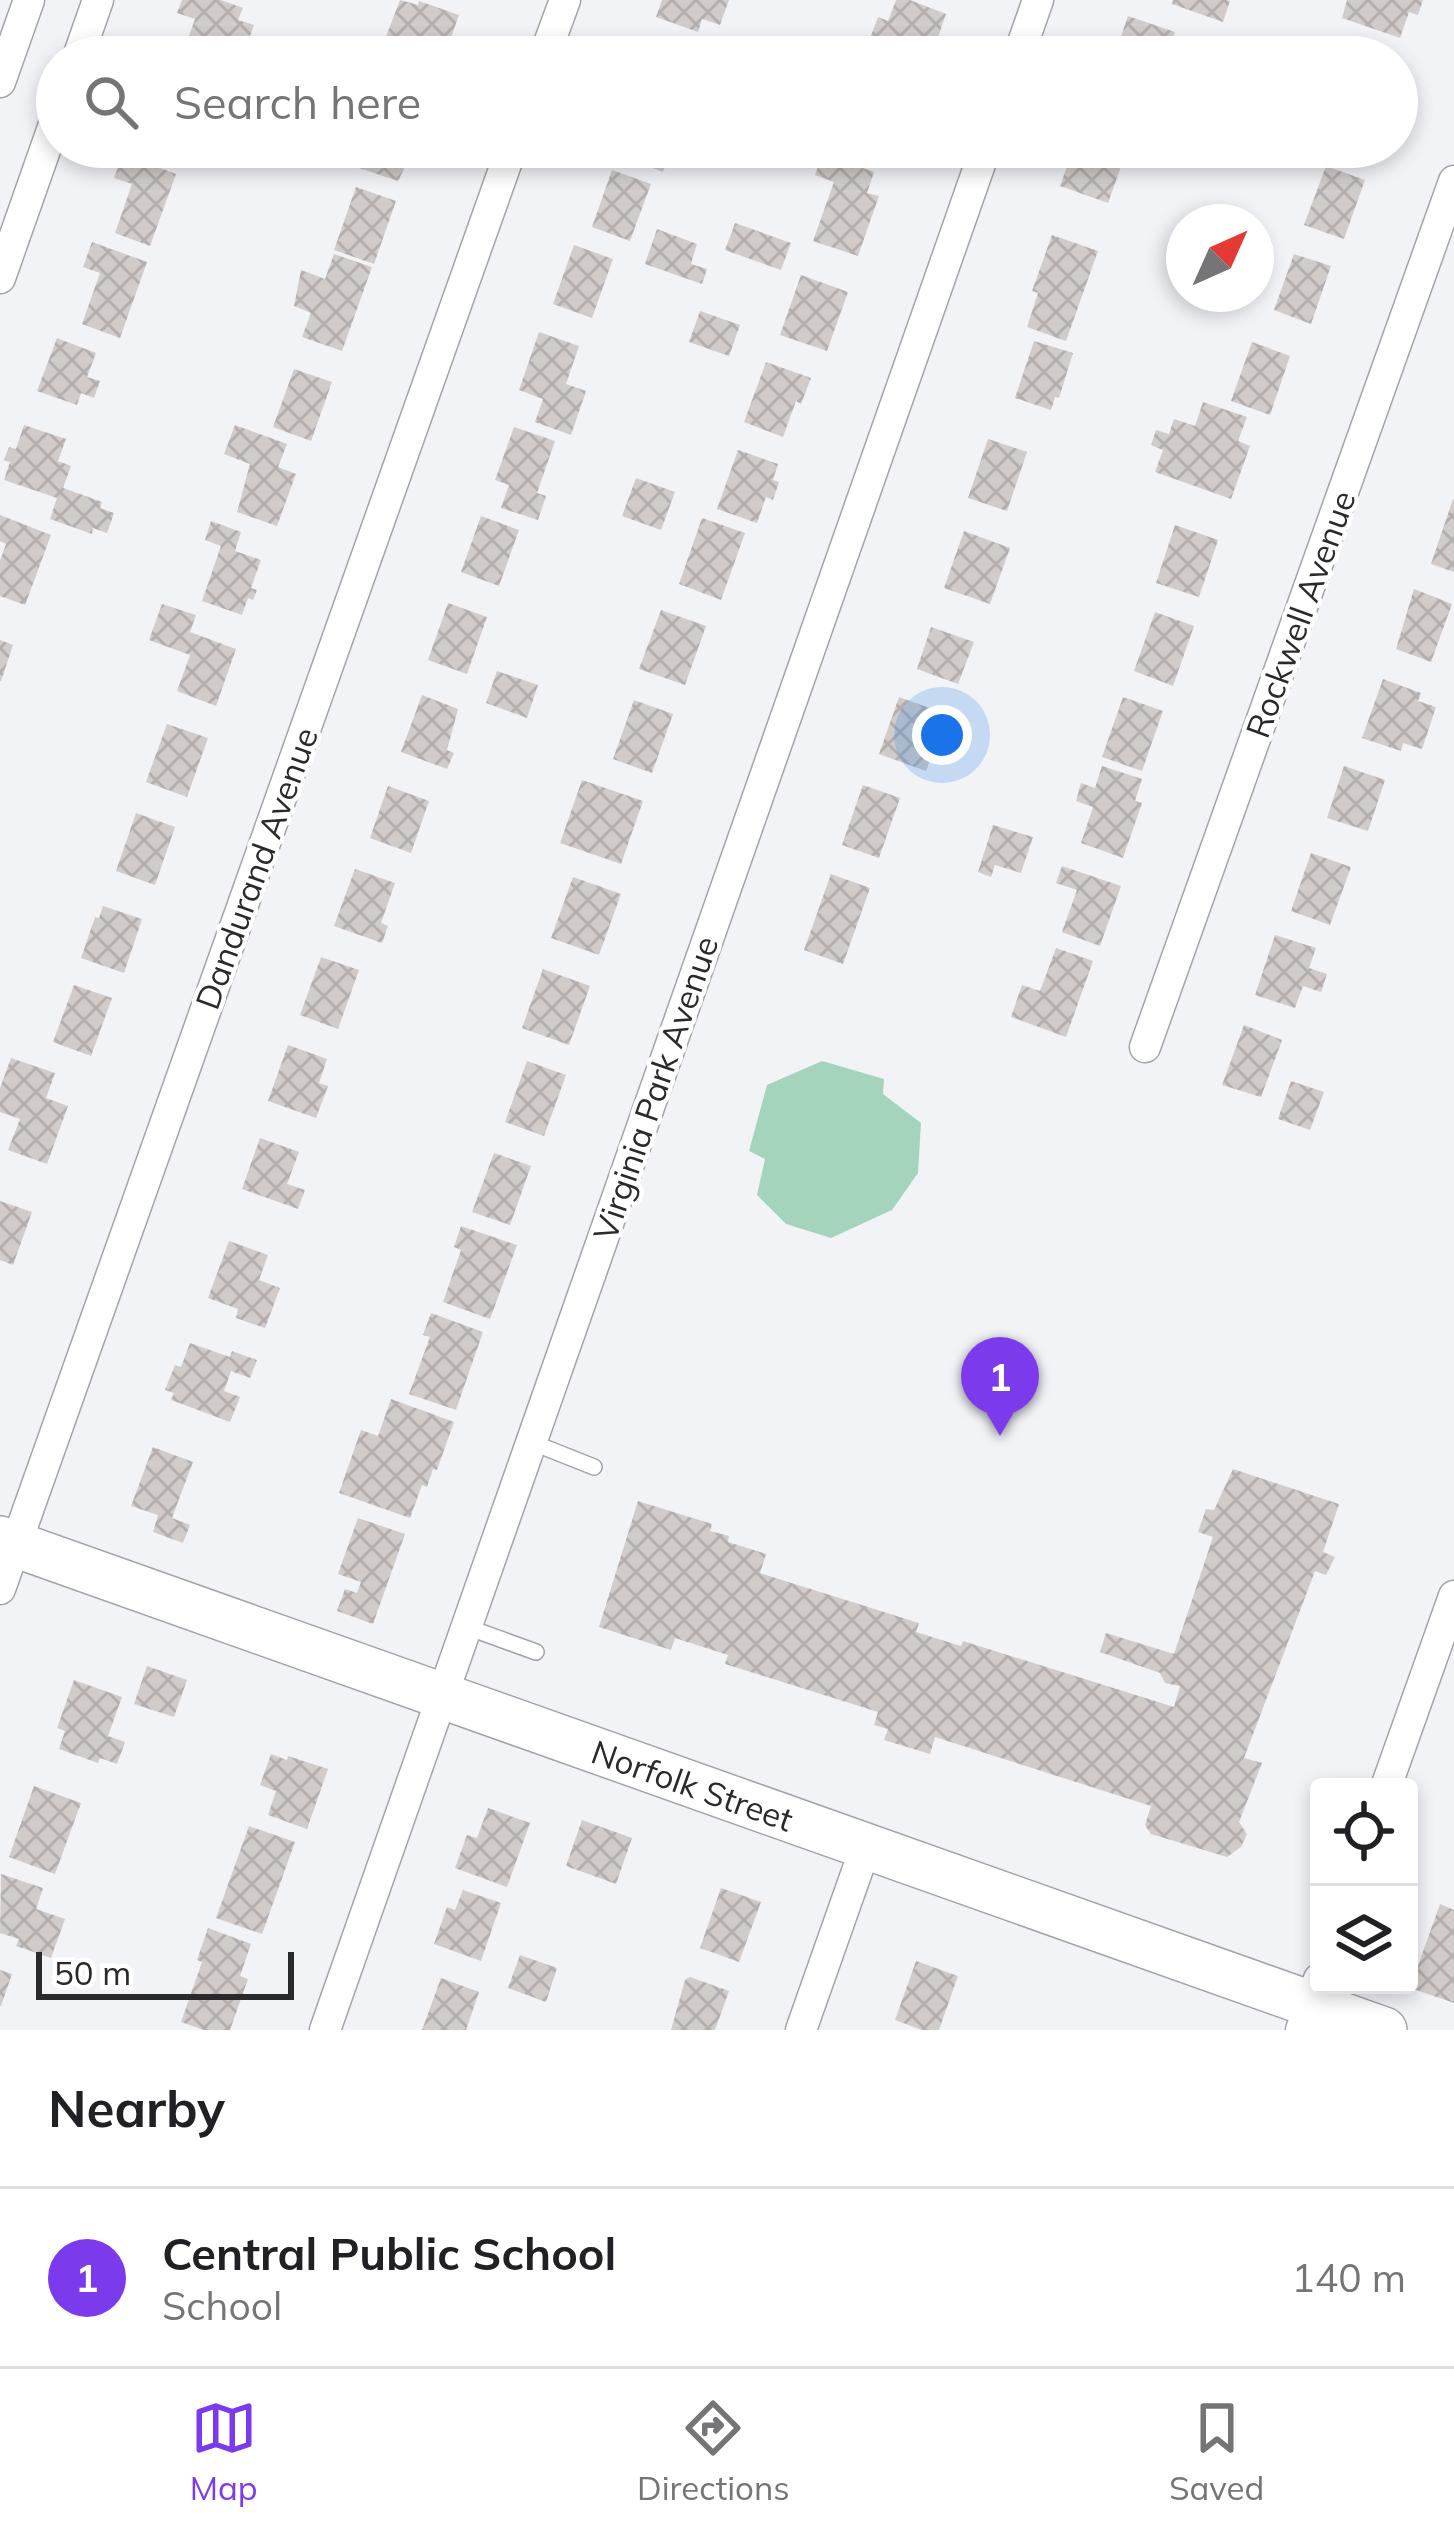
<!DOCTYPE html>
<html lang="en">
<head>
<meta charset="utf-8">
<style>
  :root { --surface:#fff; --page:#f2f2f2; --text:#202124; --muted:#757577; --line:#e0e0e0; --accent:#7c3aed }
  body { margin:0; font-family:Mulish,sans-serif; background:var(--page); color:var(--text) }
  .controls { position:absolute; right:36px; bottom:36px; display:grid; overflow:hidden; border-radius:12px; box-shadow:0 6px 18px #0003 }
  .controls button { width:108px; height:108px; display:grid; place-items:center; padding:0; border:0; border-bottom:3px solid var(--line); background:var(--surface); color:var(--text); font:60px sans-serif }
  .compass { position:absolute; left:1166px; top:204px; width:108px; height:108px; border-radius:50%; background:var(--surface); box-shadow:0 6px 18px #0003; rotate:45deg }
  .scale { position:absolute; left:36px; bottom:30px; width:258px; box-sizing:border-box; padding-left:12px; border:6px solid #2a2a2c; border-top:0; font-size:33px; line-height:42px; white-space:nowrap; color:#2a2a2c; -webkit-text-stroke:9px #fff; paint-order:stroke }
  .you { position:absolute; left:942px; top:735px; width:42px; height:42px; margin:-30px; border:9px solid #fff; border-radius:50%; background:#1a73e8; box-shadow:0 0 0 18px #1a73e833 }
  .badge { display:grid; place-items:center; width:78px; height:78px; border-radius:50%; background:var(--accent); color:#fff; font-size:39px; font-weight:700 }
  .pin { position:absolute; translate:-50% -99px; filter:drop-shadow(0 3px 6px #0008) }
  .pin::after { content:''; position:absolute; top:63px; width:42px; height:36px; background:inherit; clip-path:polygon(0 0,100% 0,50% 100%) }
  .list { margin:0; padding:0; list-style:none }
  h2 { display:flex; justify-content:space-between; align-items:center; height:156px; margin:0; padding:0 48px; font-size:51px }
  h2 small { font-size:39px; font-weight:400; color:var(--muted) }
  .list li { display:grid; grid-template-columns:78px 1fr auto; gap:36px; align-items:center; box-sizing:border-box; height:180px; padding:0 48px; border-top:3px solid var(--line) }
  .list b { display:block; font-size:45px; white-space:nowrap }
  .list p { margin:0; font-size:39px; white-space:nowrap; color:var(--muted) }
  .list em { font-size:39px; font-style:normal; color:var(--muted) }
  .icon { flex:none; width:66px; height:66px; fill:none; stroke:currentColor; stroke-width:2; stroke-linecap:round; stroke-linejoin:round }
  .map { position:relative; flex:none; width:1454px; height:2030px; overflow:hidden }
  .search { position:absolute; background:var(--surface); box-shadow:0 6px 18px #0003; left:36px; right:36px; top:36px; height:132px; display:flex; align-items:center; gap:30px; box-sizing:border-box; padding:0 42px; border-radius:66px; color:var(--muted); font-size:45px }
  .sheet { height:336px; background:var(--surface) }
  nav { display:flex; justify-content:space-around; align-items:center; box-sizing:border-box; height:168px; border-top:3px solid var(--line); background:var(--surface); font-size:33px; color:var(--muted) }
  nav a { display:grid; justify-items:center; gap:6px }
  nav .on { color:var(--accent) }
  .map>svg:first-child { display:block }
  .green { fill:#a5d4bc }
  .building { fill:url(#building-cross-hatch) }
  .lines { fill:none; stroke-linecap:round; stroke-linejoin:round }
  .lane-casing { stroke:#a3a4a8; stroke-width:18 }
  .street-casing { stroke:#a3a4a8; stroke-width:33 }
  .secondary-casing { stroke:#a3a4a8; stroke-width:48 }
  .lane { stroke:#fff; stroke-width:15 }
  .street { stroke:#fff; stroke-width:30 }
  .secondary { stroke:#fff; stroke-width:45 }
  .labels { text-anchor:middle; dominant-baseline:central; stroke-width:9; stroke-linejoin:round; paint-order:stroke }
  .street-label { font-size:33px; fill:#2a2a2c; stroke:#fff }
</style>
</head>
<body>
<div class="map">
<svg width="1454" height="2030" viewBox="0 0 1454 2030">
  <defs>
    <pattern id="building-cross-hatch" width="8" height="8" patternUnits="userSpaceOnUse" patternTransform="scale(3)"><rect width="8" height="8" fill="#d1ccca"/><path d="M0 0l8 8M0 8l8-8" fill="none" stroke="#b4afae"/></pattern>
  </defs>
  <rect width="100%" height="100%" fill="#f2f3f7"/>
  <polygon class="green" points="822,1061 884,1079 883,1094 921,1123 918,1173 892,1210 831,1238 786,1224 757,1195 765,1159 749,1151 767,1085"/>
  <g class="building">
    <polygon points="182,0 221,0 243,8 238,20 254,25 246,47 231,42 226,57 176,57 181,43 186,44 195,19 177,13"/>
    <polygon points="400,0 418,5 419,1 459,15 444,57 398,57 401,48 384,42"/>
    <polygon points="662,0 729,0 720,25 702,19 698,32 656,17"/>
    <polygon points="896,0 910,0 946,14 931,57 885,57 889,48 869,41 878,17 888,21"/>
    <polygon points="1173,0 1227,0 1230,1 1223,22 1172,4"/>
    <polygon points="1347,0 1423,0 1418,15 1409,12 1400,38 1342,18"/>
    <polygon points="1128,16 1175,32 1166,57 1114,57"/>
    <polygon points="366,147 415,147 398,181 359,168"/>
    <polygon points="623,147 666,147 672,149 663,172 619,156"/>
    <polygon points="860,147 903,147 896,168 857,154"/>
    <polygon points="1074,147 1128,147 1108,203 1060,186"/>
    <polygon points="1261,147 1311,147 1305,163"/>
    <polygon points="123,154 176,174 150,246 115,233 132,184 114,178"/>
    <polygon points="823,154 874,172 867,193 879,196 858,256 813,241 834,182 815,175"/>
    <polygon points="1326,166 1365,180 1344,239 1304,225"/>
    <polygon points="612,170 651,184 630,241 592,227"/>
    <polygon points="356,187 396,201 374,264 334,250"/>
    <polygon points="735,223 791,243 781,270 725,250"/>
    <polygon points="657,229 697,244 691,264 707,269 702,284 645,264"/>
    <polygon points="1052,235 1098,251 1066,341 1027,327 1038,293 1032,291"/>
    <polygon points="92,242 147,262 120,338 82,324 100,273 83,267"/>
    <polygon points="574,245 613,259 592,318 553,304"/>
    <polygon points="334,254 372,267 342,351 302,337 311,313 294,306 301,270 325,279"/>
    <polygon points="1294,254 1331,266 1311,324 1274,310"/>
    <polygon points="801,275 848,292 827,351 780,335"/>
    <polygon points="700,311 740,325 729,356 689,342"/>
    <polygon points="539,332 579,346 566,384 586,391 571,435 535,422 543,399 519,390"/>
    <polygon points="57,338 96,353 87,377 100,381 94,398 81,393 77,405 37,391"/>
    <polygon points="1034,341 1073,353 1059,398 1055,397 1051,410 1015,398"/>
    <polygon points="1252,342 1290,356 1270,415 1231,401"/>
    <polygon points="766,362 811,378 801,404 796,401 783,437 744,422"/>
    <polygon points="294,369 332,382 311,441 273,427"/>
    <polygon points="1203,402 1247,417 1238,441 1250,446 1231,499 1155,472 1163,450 1151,445 1156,430 1169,434 1174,419 1195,426"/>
    <polygon points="24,425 66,439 58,461 71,466 63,488 102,502 100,508 114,513 107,533 93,528 92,534 50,519 57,498 4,480 10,462 4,460 9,447 16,449"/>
    <polygon points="235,425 287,444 278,467 296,474 277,526 237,512 250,464 224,454"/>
    <polygon points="514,427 555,441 537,493 546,496 538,520 501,508 509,485 495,480"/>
    <polygon points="988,439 1027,452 1007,511 968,498"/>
    <polygon points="738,450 778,464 773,480 779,482 773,500 766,497 757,523 717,509"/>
    <polygon points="636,478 675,492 661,530 622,516"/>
    <polygon points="1453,499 1454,500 1454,572 1431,564"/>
    <polygon points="0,515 51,535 25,605 0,596 0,561 6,544 0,541"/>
    <polygon points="481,516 519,530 499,586 461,572"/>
    <polygon points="702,518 745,533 721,600 679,584"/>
    <polygon points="211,521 241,532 235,551 261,560 251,588 257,590 253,600 248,598 242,615 202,601 221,546 205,540"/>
    <polygon points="1175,525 1218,540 1199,597 1156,583"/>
    <polygon points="964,531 1010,548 990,604 944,588"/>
    <polygon points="1414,589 1452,604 1431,662 1396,649"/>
    <polygon points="448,603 487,617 467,674 428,660"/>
    <polygon points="162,604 196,615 190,632 236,649 216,706 177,691 190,655 149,640"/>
    <polygon points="661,610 706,626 685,685 639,669"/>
    <polygon points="1155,612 1194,626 1173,686 1134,671"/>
    <polygon points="931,627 974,642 958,684 917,669"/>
    <polygon points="0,640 13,645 1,681 0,681"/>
    <polygon points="497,671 538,685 527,718 486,703"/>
    <polygon points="1383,679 1421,693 1418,701 1436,707 1422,749 1403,743 1401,751 1362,738"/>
    <polygon points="422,695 458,709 447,750 454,753 447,769 401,752"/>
    <polygon points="899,697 946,714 926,771 879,754"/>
    <polygon points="1123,697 1163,711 1142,771 1102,757"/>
    <polygon points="634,700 673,714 652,773 613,759"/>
    <polygon points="167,724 208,738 187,797 146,782"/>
    <polygon points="1102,766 1142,779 1135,801 1142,803 1123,858 1081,843 1093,807 1076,801 1081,783 1095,788"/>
    <polygon points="1344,766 1385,780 1368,831 1327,818"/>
    <polygon points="582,780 643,801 621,864 560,843"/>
    <polygon points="863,785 900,798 879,858 842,845"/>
    <polygon points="388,786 429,801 411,853 370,838"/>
    <polygon points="136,813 175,827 155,885 116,871"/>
    <polygon points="993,825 1033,837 1021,873 995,865 991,877 978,872"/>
    <polygon points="1311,853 1351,867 1330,925 1291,911"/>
    <polygon points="1062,866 1121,886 1100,946 1062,932 1077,890 1056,883"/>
    <polygon points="355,869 395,883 381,923 388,926 382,943 334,926"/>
    <polygon points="831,874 870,888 843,964 804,950"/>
    <polygon points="573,877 621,894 599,955 551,938"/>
    <polygon points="103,906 142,919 124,973 81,958 95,917 99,918"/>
    <polygon points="1275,935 1316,948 1309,968 1327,974 1321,992 1303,986 1295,1008 1255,995"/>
    <polygon points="1056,948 1093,961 1066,1037 1011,1017 1022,985 1040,991"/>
    <polygon points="321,957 359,970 338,1029 300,1015"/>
    <polygon points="543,969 590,986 569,1045 522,1028"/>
    <polygon points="74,985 112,998 91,1056 53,1042"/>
    <polygon points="1244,1025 1282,1040 1261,1097 1222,1085"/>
    <polygon points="288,1045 327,1059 319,1083 328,1086 316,1118 268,1101"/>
    <polygon points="11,1058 55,1073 46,1098 68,1106 47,1164 8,1150 20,1119 0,1112 0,1088"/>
    <polygon points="527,1061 566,1075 544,1136 505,1122"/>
    <polygon points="1291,1081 1324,1092 1310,1130 1278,1119"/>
    <polygon points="260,1138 299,1152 287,1184 305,1190 298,1209 242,1189"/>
    <polygon points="494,1153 531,1166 510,1225 472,1212"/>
    <polygon points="0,1201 32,1212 13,1265 0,1260"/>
    <polygon points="461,1226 517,1245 490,1319 443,1302 461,1250 454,1247"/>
    <polygon points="229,1241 268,1255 259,1280 280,1288 265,1328 236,1318 238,1309 208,1298"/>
    <polygon points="431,1313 483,1332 456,1410 409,1394 430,1337 423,1335"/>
    <polygon points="190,1343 230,1357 232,1351 257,1360 250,1378 231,1371 224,1391 240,1397 230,1422 171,1400 174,1393 165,1390 175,1365 181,1367"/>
    <polygon points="391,1399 454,1422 437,1470 433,1469 427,1487 422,1485 410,1518 339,1493 361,1430 378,1436"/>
    <polygon points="153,1447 193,1462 172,1518 190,1525 183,1543 153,1532 158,1515 131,1506"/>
    <polygon points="1233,1469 1339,1504 1323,1552 1335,1557 1326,1575 1315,1571 1244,1758 1262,1763 1239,1822 1247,1834 1241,1847 1227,1857 1151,1834 1145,1825 1151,1806 935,1737 930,1754 884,1740 888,1729 874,1725 878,1712 725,1664 728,1655 675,1638 671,1650 599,1627 638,1501 712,1524 710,1531 729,1536 728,1542 766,1554 760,1573 919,1623 916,1632 961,1646 963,1641 1174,1707 1180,1686 1165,1683 1160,1673 1100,1652 1106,1633 1174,1654 1213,1537 1198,1532 1206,1509 1214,1510"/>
    <polygon points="358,1518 405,1534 373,1624 337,1611 345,1589 357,1593 361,1582 338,1574"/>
    <polygon points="147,1666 187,1680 174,1717 134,1704"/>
    <polygon points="74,1680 122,1697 108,1736 125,1742 117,1764 100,1758 98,1763 59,1749 65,1731 57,1728"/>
    <polygon points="271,1754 287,1760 288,1756 328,1769 307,1829 268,1815 276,1791 260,1785"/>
    <polygon points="34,1786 81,1803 55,1874 9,1857"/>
    <polygon points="488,1808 530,1823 507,1887 455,1868 467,1835 477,1838"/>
    <polygon points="582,1820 632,1838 616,1884 566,1866"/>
    <polygon points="249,1826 295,1842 262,1934 216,1918"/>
    <polygon points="1,1874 43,1888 36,1909 65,1919 51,1958 16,1946 19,1939 0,1933"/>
    <polygon points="721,1888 761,1902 739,1962 700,1948"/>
    <polygon points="463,1890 501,1903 481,1961 434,1944 447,1907 455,1910"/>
    <polygon points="1440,1904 1454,1910 1454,2003 1410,1988"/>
    <polygon points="208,1928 251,1944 240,1976 248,1979 230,2030 204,2030 181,2022 202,1962 197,1960"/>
    <polygon points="520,1955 557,1968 546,2002 508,1988"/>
    <polygon points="916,1961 958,1976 939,2030 922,2030 895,2020"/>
    <polygon points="0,1970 12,1974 1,2006 0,2006"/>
    <polygon points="690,1977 729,1991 715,2030 671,2030 685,1980"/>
    <polygon points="441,1978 479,1992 466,2030 422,2030"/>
  </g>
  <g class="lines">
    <defs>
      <g id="lane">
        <polyline points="531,1442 594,1467"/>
        <polyline points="467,1627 536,1652"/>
      </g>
      <g id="street">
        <polyline points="78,57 98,0"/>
        <polyline points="544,57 565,0"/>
        <polyline points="1018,57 1038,0"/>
        <polyline points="0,82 29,0"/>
        <polyline points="0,278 57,116"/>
        <polyline points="1145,1047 1454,181"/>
        <polyline points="0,1589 512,147"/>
        <polyline points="1386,1787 1454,1596"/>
        <polyline points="325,2030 986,147"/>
        <polyline points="801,2030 866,1846"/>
        <polyline points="1301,2030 1319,1979"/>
      </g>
      <g id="secondary">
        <path id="s1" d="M0,1539L1384,2030"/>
      </g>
    </defs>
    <use href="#lane" class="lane-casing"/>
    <use href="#street" class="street-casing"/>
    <use href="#secondary" class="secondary-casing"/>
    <use href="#lane" class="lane"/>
    <use href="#street" class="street"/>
    <use href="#secondary" class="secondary"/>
  </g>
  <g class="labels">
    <g class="street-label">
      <text transform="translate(1300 614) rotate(-70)">Rockwell Avenue</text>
      <text transform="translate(256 868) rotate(-70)">Dandurand Avenue</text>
      <text transform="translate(655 1088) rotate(-71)">Virginia Park Avenue</text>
      <text stroke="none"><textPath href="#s1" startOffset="735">Norfolk Street</textPath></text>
    </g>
  </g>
</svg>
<div class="controls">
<button><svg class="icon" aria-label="locate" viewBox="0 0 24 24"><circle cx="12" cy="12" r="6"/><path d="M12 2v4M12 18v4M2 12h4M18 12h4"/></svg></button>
<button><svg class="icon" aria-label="layers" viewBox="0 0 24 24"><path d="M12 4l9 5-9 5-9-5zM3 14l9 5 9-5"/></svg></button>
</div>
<svg class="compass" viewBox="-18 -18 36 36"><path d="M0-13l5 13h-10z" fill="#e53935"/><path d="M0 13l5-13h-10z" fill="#757577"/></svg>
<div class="scale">50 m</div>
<div class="you"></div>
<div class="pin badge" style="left:1000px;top:1436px">1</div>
<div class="search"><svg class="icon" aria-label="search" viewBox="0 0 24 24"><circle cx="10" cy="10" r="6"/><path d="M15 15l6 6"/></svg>Search here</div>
</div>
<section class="sheet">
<h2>Nearby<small></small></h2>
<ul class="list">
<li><span class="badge">1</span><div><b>Central Public School</b><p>School</p></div><em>140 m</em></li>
</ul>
</section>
<nav>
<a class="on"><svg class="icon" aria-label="map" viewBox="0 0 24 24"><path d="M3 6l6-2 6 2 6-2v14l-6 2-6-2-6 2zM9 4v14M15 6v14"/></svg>Map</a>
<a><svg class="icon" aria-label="directions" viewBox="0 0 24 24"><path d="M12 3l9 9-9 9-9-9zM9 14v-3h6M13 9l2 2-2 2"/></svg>Directions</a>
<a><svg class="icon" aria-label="saved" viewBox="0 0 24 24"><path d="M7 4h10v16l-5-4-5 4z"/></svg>Saved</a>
</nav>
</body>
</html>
